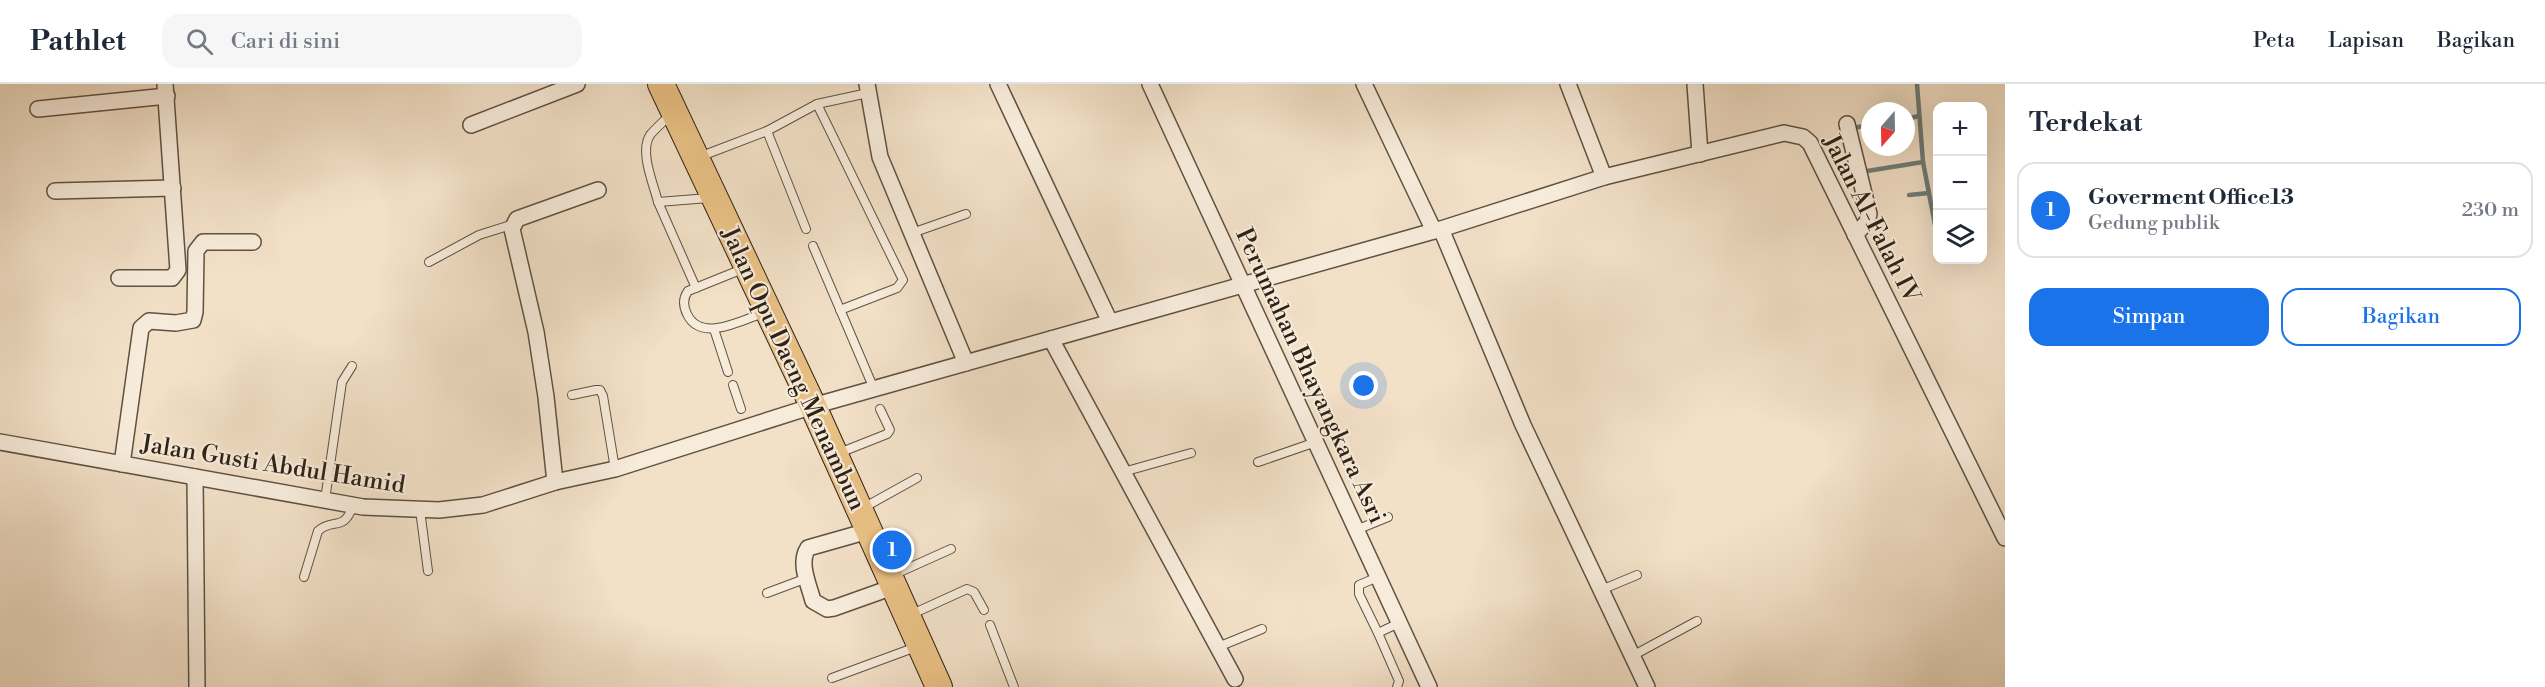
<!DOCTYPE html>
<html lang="id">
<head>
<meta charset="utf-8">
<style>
  :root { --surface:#fff; --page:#f6f6f7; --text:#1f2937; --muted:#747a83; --line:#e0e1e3; --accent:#1a73e8 }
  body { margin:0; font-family:"Libre Bodoni",serif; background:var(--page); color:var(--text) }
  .controls { position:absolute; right:18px; top:18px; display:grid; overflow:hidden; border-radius:12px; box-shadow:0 6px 24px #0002 }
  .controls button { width:54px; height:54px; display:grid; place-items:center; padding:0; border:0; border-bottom:2px solid var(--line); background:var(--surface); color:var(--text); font:30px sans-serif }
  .compass { position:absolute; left:1861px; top:18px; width:54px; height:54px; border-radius:50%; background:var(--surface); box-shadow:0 6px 24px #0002; rotate:200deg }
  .you { position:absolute; left:1364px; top:302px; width:21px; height:21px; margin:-15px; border:4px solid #fff; border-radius:50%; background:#1a73e8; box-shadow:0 0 0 9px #1a73e833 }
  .badge { display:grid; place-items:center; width:39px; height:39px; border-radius:50%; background:var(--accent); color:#fff; font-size:20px; font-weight:700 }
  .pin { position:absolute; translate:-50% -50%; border:3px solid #fff; box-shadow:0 2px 6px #0006 }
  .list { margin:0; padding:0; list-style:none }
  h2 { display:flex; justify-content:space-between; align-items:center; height:78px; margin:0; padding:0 24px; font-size:26px }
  h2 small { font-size:20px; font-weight:400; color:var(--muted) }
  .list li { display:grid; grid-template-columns:39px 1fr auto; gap:18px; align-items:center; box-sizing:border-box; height:96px; margin:0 12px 12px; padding:0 12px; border:2px solid var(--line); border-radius:18px }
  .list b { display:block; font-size:22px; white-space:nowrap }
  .list p { margin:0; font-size:20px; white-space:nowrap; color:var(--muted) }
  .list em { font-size:20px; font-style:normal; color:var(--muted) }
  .actions { display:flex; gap:12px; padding:18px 24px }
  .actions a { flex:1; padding:14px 0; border:2px solid var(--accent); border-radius:18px; text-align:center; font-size:21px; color:var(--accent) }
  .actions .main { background:var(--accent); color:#fff }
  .icon { flex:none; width:33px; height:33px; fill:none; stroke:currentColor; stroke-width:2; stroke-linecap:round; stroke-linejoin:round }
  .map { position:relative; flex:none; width:2005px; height:603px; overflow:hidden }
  header { display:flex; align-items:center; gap:36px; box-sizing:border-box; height:84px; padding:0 30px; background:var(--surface); border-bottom:2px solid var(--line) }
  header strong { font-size:28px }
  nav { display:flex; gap:33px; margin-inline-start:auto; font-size:21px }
  .search { width:420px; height:54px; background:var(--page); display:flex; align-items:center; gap:15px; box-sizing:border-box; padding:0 21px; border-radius:18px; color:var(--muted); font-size:22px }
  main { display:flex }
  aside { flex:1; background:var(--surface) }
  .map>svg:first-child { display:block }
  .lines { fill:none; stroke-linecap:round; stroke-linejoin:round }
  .stream { stroke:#717e7a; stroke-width:4.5 }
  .service-casing { stroke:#5f5242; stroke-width:10 }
  .minor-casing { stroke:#5f5242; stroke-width:18 }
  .trunk-casing { stroke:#2e2216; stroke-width:28 }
  .service { stroke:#f7ebdb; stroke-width:8 }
  .minor { stroke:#f7ebdb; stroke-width:15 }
  .trunk { stroke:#e9c084; stroke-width:26 }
  .labels { text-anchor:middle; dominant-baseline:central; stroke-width:4.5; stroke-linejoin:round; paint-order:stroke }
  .street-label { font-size:24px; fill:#2e2216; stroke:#f7ebdb }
</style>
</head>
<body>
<header>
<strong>Pathlet</strong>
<div class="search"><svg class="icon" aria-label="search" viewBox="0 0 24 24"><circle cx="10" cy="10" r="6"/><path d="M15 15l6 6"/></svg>Cari di sini</div>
<nav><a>Peta</a><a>Lapisan</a><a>Bagikan</a></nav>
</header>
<main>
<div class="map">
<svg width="2005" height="603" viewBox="0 0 2005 603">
  <rect width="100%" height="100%" fill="#f2e0c7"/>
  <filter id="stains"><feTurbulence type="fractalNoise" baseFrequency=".00333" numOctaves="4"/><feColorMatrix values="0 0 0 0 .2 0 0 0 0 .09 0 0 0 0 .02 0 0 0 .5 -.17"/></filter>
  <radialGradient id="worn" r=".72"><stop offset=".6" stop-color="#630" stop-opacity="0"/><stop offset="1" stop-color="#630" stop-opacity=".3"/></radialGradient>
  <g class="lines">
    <g class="stream">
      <polyline points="1906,35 1919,32"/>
      <polyline points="1852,44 1870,41"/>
      <polyline points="1923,78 1936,146"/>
      <polyline points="1861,88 1923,78 1917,0"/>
      <polyline points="1909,111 1929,109"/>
    </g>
    <defs>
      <g id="service">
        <polyline points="817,20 903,196 897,204 840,226"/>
        <path d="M671,30C664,37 656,44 650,51C639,68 654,101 658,118L709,114"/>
        <polyline points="767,47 817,20 868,9"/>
        <polyline points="699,73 767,47 806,145"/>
        <polyline points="658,118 696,204"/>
        <polyline points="912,149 966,130"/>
        <polyline points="813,162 874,305"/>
        <polyline points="429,178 479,151 514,140"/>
        <path d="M745,184L688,207C683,214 683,222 687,230C701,260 744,235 766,228"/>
        <polyline points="714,245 728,288"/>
        <polyline points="733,301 741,325"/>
        <polyline points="572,311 596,306 600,306 603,312 615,385"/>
        <polyline points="839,369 887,350 890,346 880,325"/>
        <polyline points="1258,378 1316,358"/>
        <polyline points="1123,388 1191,369"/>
        <polyline points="325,416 342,298 352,282"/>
        <polyline points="863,424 917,394"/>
        <polyline points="420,426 428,487"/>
        <polyline points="1356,446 1388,433"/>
        <polyline points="893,491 951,465"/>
        <path d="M304,493L318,447C333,433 344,449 353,421"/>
        <polyline points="1378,493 1359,501 1359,510 1378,549 1399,539"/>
        <polyline points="1601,506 1637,491"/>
        <polyline points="767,509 807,494"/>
        <polyline points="910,531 967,505 974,508 984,526"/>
        <polyline points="990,541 1014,603"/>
        <polyline points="1378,549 1399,597 1397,603"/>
        <polyline points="1218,563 1262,545"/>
        <polyline points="1632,572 1697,537"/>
        <polyline points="832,594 916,563"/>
      </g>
      <g id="minor">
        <polyline points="867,0 880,73 966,279"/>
        <polyline points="998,0 1110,238"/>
        <polyline points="1150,0 1429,603"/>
        <polyline points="1364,0 1434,147"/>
        <polyline points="1695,0 1700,70"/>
        <polyline points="38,25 167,12"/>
        <polyline points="1847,40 1869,130 1867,138 1855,151"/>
        <polyline points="471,41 577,0"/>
        <polyline points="1604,93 1784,49 1803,53 1810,59 2005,454"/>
        <polyline points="55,107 173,104"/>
        <polyline points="1441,145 1523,341 1647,603"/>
        <polyline points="119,194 172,194 178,186 165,0"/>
        <polyline points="1051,255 1235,595"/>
        <polyline points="0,358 363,423 439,426 483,421 555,398 615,385 813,322 1441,145 1604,93 1568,0"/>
        <polyline points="122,380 141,244 149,237 176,239 193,236 195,228 196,167 203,158 253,158"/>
        <polyline points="195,393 197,603"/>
        <polyline points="555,398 546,313 536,248 512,145 517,135 598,106"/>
        <path d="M868,447L808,464C798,479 809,501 813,517L827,525L834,524L893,503"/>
      </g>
      <polyline id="trunk" points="661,0 813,322 939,603"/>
    </defs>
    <use href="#service" class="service-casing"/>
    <use href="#minor" class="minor-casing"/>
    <use href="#trunk" class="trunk-casing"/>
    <use href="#service" class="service"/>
    <use href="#minor" class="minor"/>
    <use href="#trunk" class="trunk"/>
  </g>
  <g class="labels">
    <g class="street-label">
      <text transform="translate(1871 135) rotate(63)">Jalan Al-Falah IV</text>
      <text transform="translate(793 285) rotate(65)">Jalan Opu Daeng Menambun</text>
      <text transform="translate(1310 292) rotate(65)">Perumahan Bhayangkara Asri</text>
      <text transform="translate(273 381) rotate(9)">Jalan Gusti Abdul Hamid</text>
    </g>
  </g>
  <rect width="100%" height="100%" filter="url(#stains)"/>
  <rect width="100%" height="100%" fill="url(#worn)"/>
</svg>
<div class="controls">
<button>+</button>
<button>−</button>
<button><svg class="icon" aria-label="layers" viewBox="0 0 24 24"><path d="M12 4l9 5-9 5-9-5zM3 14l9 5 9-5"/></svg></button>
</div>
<svg class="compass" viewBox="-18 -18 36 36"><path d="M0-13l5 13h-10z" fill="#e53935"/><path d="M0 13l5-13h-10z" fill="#747a83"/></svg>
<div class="you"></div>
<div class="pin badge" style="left:892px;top:466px">1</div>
</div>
<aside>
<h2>Terdekat<small></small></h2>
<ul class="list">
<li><span class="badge">1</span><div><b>Goverment Office13</b><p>Gedung publik</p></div><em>230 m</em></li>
</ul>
<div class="actions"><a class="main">Simpan</a><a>Bagikan</a></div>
</aside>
</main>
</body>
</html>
